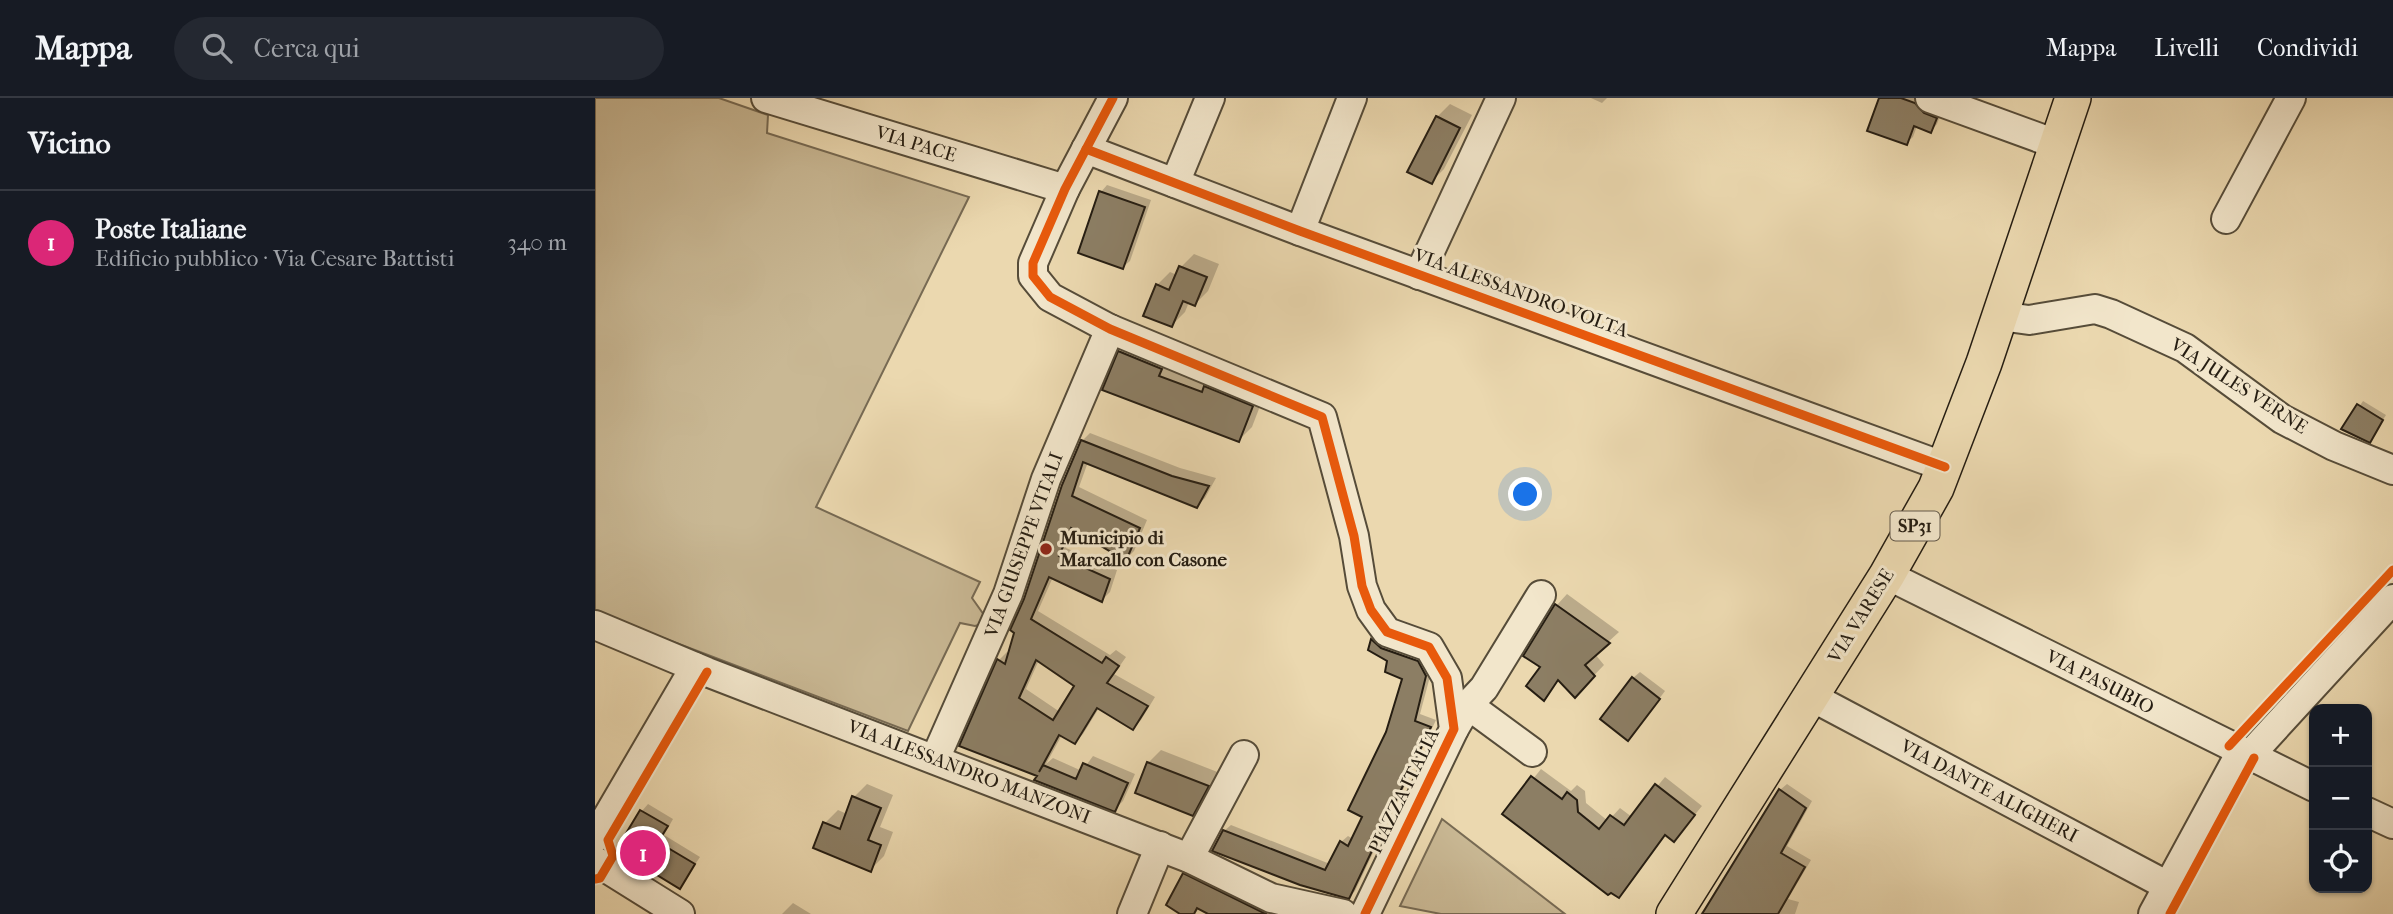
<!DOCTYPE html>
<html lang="it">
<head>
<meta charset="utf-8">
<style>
  :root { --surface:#171b24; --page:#242831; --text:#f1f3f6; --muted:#9ea1a6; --line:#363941; --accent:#db2777 }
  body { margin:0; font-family:"IM FELL French Canon",serif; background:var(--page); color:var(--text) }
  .controls { position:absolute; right:21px; bottom:21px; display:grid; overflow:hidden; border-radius:14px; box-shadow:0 2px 5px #0004 }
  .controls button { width:63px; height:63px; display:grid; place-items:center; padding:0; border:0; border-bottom:2px solid var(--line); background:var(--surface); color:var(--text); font:35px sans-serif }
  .you { position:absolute; left:931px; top:397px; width:24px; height:24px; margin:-18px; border:5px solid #fff; border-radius:50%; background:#1a73e8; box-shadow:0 0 0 10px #1a73e833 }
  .badge { display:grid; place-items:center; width:46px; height:46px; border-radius:50%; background:var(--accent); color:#fff; font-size:23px; font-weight:700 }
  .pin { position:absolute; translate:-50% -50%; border:4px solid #fff; box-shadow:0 2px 7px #0006 }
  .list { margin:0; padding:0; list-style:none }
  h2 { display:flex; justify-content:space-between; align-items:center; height:91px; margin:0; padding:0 28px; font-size:30px }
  h2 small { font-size:23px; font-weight:400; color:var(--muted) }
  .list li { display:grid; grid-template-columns:46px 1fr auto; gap:21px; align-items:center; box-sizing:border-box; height:105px; padding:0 28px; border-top:2px solid var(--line) }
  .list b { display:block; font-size:26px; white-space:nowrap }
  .list p { margin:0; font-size:23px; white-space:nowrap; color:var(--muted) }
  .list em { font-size:23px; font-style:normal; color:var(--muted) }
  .icon { flex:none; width:38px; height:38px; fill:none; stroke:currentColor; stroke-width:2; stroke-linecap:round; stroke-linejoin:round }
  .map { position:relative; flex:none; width:1798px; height:816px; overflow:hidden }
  header { display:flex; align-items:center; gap:42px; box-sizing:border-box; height:98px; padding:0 35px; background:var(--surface); border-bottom:2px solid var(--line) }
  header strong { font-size:33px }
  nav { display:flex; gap:38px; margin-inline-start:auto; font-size:24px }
  .search { width:490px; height:63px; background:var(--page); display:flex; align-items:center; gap:18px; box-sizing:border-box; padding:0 24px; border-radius:38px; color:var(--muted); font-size:26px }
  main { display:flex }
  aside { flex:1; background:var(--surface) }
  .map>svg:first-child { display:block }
  .green { fill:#c9b894; stroke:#776a53; stroke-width:2 }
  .shadow { fill:#0003; fill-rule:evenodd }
  .building { fill:#8c7e64; stroke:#251d12; stroke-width:2; fill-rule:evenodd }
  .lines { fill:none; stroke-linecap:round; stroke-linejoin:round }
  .minor-casing { stroke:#564c39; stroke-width:32 }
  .major-casing { stroke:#251d12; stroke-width:38 }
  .minor { stroke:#f2e6cb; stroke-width:28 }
  .major { stroke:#ebd8af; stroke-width:35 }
  .cycleway-casing { stroke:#f2e6cb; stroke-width:13 }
  .cycleway { stroke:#e8590c; stroke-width:9 }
  .poi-dot { fill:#8f2418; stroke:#f2e6cb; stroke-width:2.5 }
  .labels { text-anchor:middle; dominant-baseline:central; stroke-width:6; stroke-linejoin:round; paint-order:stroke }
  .shield { fill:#f2e6cb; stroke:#62594a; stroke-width:2 }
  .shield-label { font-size:18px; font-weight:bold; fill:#251d12 }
  .street-label { font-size:19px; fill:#251d12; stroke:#f2e6cb }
  .poi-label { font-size:19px; font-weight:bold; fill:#251d12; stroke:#f2e6cb; text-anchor:start }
</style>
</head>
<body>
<header>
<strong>Mappa</strong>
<div class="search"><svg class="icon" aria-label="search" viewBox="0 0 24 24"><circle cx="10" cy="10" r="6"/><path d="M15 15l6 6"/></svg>Cerca qui</div>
<nav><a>Mappa</a><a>Livelli</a><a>Condividi</a></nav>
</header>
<main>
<aside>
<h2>Vicino<small></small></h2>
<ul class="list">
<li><span class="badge">1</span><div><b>Poste Italiane</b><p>Edificio pubblico · Via Cesare Battisti</p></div><em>340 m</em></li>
</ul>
</aside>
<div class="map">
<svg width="1798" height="816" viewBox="0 0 1798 816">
  <rect width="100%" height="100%" fill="#ebd8af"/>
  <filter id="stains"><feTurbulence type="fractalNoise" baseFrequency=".00286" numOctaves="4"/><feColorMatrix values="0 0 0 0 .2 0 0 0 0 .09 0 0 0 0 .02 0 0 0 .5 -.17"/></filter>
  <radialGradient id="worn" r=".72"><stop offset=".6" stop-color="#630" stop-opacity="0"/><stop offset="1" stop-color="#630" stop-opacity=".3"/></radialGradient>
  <g class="green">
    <polygon points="0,0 124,0 173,17 172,35 374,99 221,409 385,484 377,500 389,517 387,526 380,528 365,525 313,633 0,514"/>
    <polygon points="847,721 970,816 846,816 805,808"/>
  </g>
  <g class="shadow">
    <polygon points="996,0 1012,0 1007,5"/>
    <polygon points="1286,0 1327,0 1347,13 1342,26 1336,33 1322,28 1318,39 1311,45"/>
    <polygon points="855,6 877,17 849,71 836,84 842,19"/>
    <polygon points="512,87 556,102 535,163 528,169 506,94"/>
    <polygon points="599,156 624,166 613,193 600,206 594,204 590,214 577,227 562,187 575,174 582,177 586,169"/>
    <polygon points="538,241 670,295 657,329 644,342 525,254"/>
    <polygon points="1768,303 1791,317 1778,338 1749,331"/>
    <path d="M495,335L585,370L621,380L610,400L602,408L493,364L484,389L552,422L539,453L531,461L480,430L471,450L522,472L515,494L507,502L458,479L443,513L515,557L521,552L531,559L519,576L560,599L546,622L537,630L504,610L488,636L480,644L467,637L451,666L458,660L487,673L498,658L540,676L528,703L519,712L445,677L404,562L412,554L415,556L430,502L487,343ZM444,562L481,588L465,614L431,591Z"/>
    <polygon points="972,496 1024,534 1000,556 1009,567 980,597 965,581 949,600 947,569 930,558 962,507"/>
    <polygon points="784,536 829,557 837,571 825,616 841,622 760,793 754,799 629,733 636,727 735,766 746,744 753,738 758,741 769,719 809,580 794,562 775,552 778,542"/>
    <polygon points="1045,574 1070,593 1039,634 1038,580"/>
    <polygon points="566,652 625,675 610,703 597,716 553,665"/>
    <polygon points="946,671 976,693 982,687 990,693 991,705 1013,723 1025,710 1037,719 1070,679 1107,708 1079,742 1071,735 1023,798 910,716"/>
    <polygon points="272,686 298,697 285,729 298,734 289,758 276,771 230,725 243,712 252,716 259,699"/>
    <polygon points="1192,686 1217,703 1192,748 1216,762 1193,801 1204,804 1200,816 1165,816 1157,814 1156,816 1105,816 1114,806 1185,692"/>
    <polygon points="53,706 78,721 69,737 105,759 85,789 23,752 47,713"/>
    <polygon points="597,769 713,816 617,816 605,809 600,816 589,816 574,807 589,776"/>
    <polygon points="198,805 216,816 187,816"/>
  </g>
  <g class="building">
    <polygon points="1284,0 1306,0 1320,5 1329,15 1342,20 1336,35 1319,28 1312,47 1272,33"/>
    <polygon points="841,18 865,30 837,86 812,74"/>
    <polygon points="504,93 550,109 528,171 483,155"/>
    <polygon points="584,168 612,179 600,208 588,203 577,229 548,218 561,186 574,192"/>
    <polygon points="523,253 567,271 564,278 607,294 609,288 658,308 644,344 507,292"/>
    <polygon points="1762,306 1788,322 1775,345 1746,331"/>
    <path d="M486,342L577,378L614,388L602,410L488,364L477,398L545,430L531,463L476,430L464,458L515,481L507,504L454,479L436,521L507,565L511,559L524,568L512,585L553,608L538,632L502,610L480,646L464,637L444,674L448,667L481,681L488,665L533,685L520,714L439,682L442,678L364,648L402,561L410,566L419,535L415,532L429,501L467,387ZM441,562L479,588L458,622L424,600Z"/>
    <polygon points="960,506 1015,545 990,567 1000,578 980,600 963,582 949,603 931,588 945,569 928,558"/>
    <polygon points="776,541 786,550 823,563 831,578 820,623 836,629 754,801 705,787 617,753 628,732 730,772 745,743 753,748 767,719 753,712 791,634 807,581 790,574 792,563 773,552"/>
    <polygon points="1037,579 1065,601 1033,643 1005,621"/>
    <polygon points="552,664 614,688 598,718 540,695"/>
    <polygon points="936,678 967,701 972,694 982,702 983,714 1004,731 1015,717 1029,727 1060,686 1100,717 1079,744 1070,737 1024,800 1016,795 1013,797 907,716"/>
    <polygon points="1184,691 1211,710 1186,755 1210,769 1183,816 1107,816"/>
    <polygon points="257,698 286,710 273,742 286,747 276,774 218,750 228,724 245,731"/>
    <polygon points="45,712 73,728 63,744 100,766 85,791 21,752"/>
    <polygon points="588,775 669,815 672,816 613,816 602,810 599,816 585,816 571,807"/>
  </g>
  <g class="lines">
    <defs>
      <g id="minor">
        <polyline points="171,0 470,91"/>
        <polyline points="518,0 470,91 438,165 438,178 455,199 515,231 727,319 759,438 767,488 776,512 792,534 834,549 852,580 859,631 770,816"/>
        <polyline points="1335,0 1461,46"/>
        <polyline points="491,51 705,133 1350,369"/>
        <polyline points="580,85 615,0"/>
        <polyline points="1631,121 1696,0"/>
        <polyline points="705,133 757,0"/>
        <polyline points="824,177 906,0"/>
        <polyline points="1405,218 1434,222 1500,211 1516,216 1590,250 1687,321 1739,348 1798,372"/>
        <polyline points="1292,477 1719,689"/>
        <polyline points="0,527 112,574 594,760 676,800 748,816"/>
        <polyline points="1215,598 1573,788"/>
        <polyline points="873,607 937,654"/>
        <polyline points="859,631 873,607 889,590 946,497"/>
        <polyline points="1654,658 1798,501"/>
        <polyline points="340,661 413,496 451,381 515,231"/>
        <polyline points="1772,714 1798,726"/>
        <polyline points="0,740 100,569"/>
        <polyline points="594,760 649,657"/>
        <polyline points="0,763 85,816"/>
        <polyline points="537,816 565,748"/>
        <polyline points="1558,816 1646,654"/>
      </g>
      <polyline id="major" points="1079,816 1292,477 1341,390 1389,265 1478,0"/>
    </defs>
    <use href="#minor" class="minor-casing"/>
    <use href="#major" class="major-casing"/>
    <use href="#minor" class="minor"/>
    <use href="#major" class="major"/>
    <defs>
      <g id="cycleway">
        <polyline points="518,0 470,91 438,165 438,178 455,199 515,231 727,319 759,438 767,488 776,512 792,534 834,549 852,580 859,631 770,816"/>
        <polyline points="491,51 705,133 1350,369"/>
        <polyline points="1634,648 1798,472"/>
        <polyline points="0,781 5,780 18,758 13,742 112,574"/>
        <polyline points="1575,816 1659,660"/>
      </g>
    </defs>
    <use href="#cycleway" class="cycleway-casing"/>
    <use href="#cycleway" class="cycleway"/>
  </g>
  <circle class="poi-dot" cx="451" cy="451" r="7"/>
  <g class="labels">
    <rect class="shield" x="1295.5" y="413.5" width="49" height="29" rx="5"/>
    <g class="shield-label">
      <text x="1320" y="428">SP31</text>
    </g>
    <g class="street-label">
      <text transform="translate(321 46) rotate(17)">VIA PACE</text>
      <text transform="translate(926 195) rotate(20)">VIA ALESSANDRO VOLTA</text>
      <text transform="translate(1644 288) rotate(33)">VIA JULES VERNE</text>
      <text transform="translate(429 447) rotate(-70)">VIA GIUSEPPE VITALI</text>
      <text transform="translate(1266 518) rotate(-58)">VIA VARESE</text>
      <text transform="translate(1505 584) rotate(27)">VIA PASUBIO</text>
      <text transform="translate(374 674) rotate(21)">VIA ALESSANDRO MANZONI</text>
      <text transform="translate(809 693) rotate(-64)">PIAZZA ITALIA</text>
      <text transform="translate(1394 693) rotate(28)">VIA DANTE ALIGHERI</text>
    </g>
    <g class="poi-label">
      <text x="465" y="440">Municipio di<tspan x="465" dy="22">Marcallo con Casone</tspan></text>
    </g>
  </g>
  <rect width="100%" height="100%" filter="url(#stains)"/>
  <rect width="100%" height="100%" fill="url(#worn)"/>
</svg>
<div class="controls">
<button>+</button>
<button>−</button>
<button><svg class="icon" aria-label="locate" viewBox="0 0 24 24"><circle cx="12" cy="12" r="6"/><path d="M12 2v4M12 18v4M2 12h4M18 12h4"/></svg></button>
</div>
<div class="you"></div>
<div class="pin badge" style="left:48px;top:755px">1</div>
</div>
</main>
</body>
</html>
